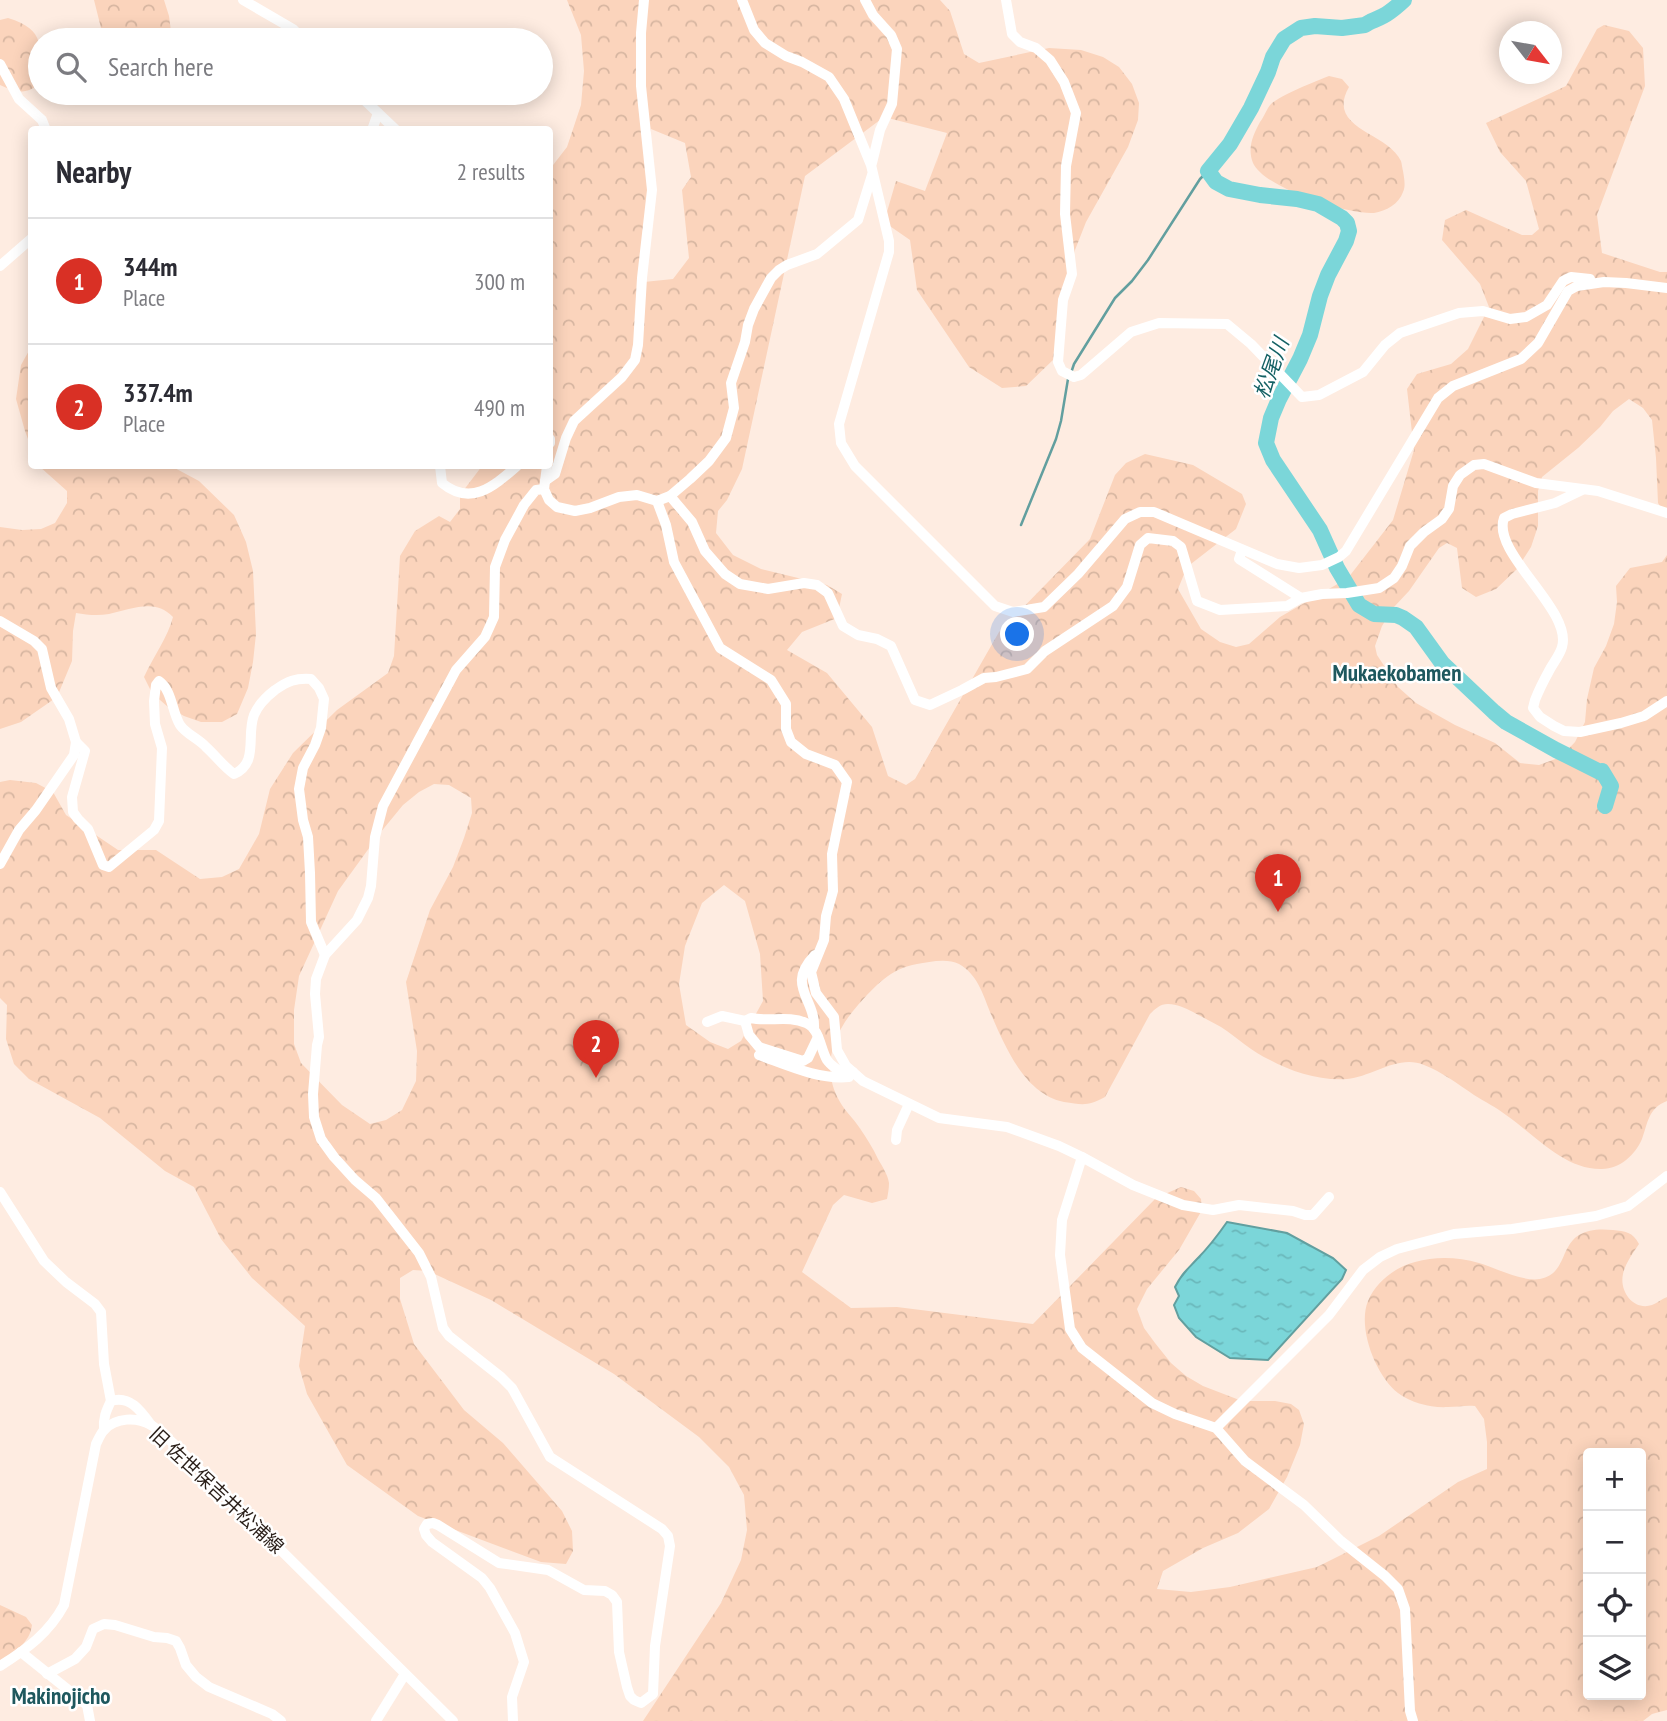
<!DOCTYPE html>
<html lang="en">
<head>
<meta charset="utf-8">
<style>
  :root { --surface:#fff; --page:#f7f7f7; --text:#2b2b33; --muted:#7c7c81; --line:#e1e1e2; --accent:#d93025 }
  body { margin:0; font-family:"PT Sans Narrow","Noto Sans JP",sans-serif; background:var(--page); color:var(--text) }
  .controls { position:absolute; right:21px; bottom:21px; display:grid; overflow:hidden; border-radius:7px; box-shadow:0 4px 18px #0003 }
  .controls button { width:63px; height:63px; display:grid; place-items:center; padding:0; border:0; border-bottom:2px solid var(--line); background:var(--surface); color:var(--text); font:35px sans-serif }
  .compass { position:absolute; left:1499px; top:21px; width:63px; height:63px; border-radius:50%; background:var(--surface); box-shadow:0 4px 18px #0003; rotate:121deg }
  .you { position:absolute; left:1018px; top:635px; width:24px; height:24px; margin:-18px; border:5px solid #fff; border-radius:50%; background:#1a73e8; box-shadow:0 0 0 10px #1a73e833 }
  .badge { display:grid; place-items:center; width:46px; height:46px; border-radius:50%; background:var(--accent); color:#fff; font-size:23px; font-weight:700 }
  .pin { position:absolute; translate:-50% -58px; filter:drop-shadow(0 2px 4px #0008) }
  .pin::after { content:''; position:absolute; top:37px; width:24px; height:21px; background:inherit; clip-path:polygon(0 0,100% 0,50% 100%) }
  .list { margin:0; padding:0; list-style:none }
  h2 { display:flex; justify-content:space-between; align-items:center; height:91px; margin:0; padding:0 28px; font-size:30px }
  h2 small { font-size:23px; font-weight:400; color:var(--muted) }
  .list li { display:grid; grid-template-columns:46px 1fr auto; gap:21px; align-items:center; box-sizing:border-box; height:126px; padding:0 28px; border-top:2px solid var(--line) }
  .list b { display:block; font-size:26px; white-space:nowrap }
  .list p { margin:0; font-size:23px; white-space:nowrap; color:var(--muted) }
  .list em { font-size:23px; font-style:normal; color:var(--muted) }
  .icon { flex:none; width:38px; height:38px; fill:none; stroke:currentColor; stroke-width:2; stroke-linecap:round; stroke-linejoin:round }
  .map { position:relative; flex:none; width:1667px; height:1721px; overflow:hidden }
  .search { position:absolute; background:var(--surface); box-shadow:0 4px 18px #0003; left:28px; top:28px; width:525px; height:77px; display:flex; align-items:center; gap:18px; box-sizing:border-box; padding:0 24px; border-radius:38px; color:var(--muted); font-size:26px }
  .panel { position:absolute; background:var(--surface); box-shadow:0 4px 18px #0003; left:28px; top:126px; width:525px; height:343px; border-radius:7px }
  .map>svg:first-child { display:block }
  .forest { fill:url(#forest-crowns); fill-rule:evenodd }
  .water { fill:url(#water-ripples); stroke:#629f9f; stroke-width:2 }
  .lines { fill:none; stroke-linecap:round; stroke-linejoin:round }
  .stream { stroke:#629f9f; stroke-width:2.5 }
  .river { stroke:#7bd6d9; stroke-width:16 }
  .street { stroke:#fff; stroke-width:10 }
  .labels { text-anchor:middle; dominant-baseline:central; stroke-width:5; stroke-linejoin:round; paint-order:stroke }
  .street-label { font-size:19px; fill:#291e18; stroke:#fff }
  .water-label { font-size:21px; font-style:italic; fill:#146164; stroke:#fff }
  .quarter-label { font-size:23px; font-weight:bold; fill:#1e585e; stroke:#fff }
</style>
</head>
<body>
<div class="map">
<svg width="1667" height="1721" viewBox="0 0 1667 1721">
  <defs>
    <pattern id="forest-crowns" width="20" height="18" patternUnits="userSpaceOnUse" patternTransform="scale(1.75)"><rect width="20" height="18" fill="#fbd4bc"/><path d="M2 6a3 3 0 1 1 6 0M12 15a3 3 0 1 1 6 0" fill="none" stroke="#d7b6a1"/></pattern>
    <pattern id="water-ripples" width="26" height="14" patternUnits="userSpaceOnUse" patternTransform="scale(1.75)"><rect width="26" height="14" fill="#7bd6d9"/><path d="M2 4q2-2 4 0t4 0M15 11q2-2 4 0t4 0" fill="none" stroke="#6ab7ba"/></pattern>
  </defs>
  <rect width="100%" height="100%" fill="#feece1"/>
  <g class="forest">
    <polygon points="94,0 164,0 169,16 172,40 100,40 101,28"/>
    <path d="M567,0H940L950,11L964,54L979,63L1049,48L1081,50L1103,57L1119,67L1132,84L1139,103L1138,120L1128,147L1086,222L1075,250L1064,299L1061,343L1053,360L1026,386L1002,388L969,367L917,290L910,240L884,222L896,181L925,191L947,133L884,117L805,176L742,469L727,500L718,511L716,533L733,555L761,569L827,585L842,594L837,618L802,632L787,650L827,673L872,727L888,776L906,785L915,779L999,632L1090,539L1115,475L1126,463L1145,454L1193,465L1242,494L1246,504L1236,529L1187,567L1178,589L1201,629L1220,642L1236,647L1249,644L1280,617L1348,578L1393,520L1414,450L1407,389L1417,374L1451,364L1468,349L1489,307L1480,284L1442,240L1445,220L1466,210L1522,235H1532L1539,229L1526,181L1500,152L1486,123L1566,86L1597,29L1604,25L1629,31L1643,48L1645,86L1597,215L1602,253L1660,272H1667V517L1658,503L1656,458L1652,420L1643,408L1629,399L1613,411L1600,427L1578,448L1542,477L1538,491V526L1531,547L1517,569L1496,589L1476,597L1462,588L1457,548L1447,543L1439,548L1409,591L1394,607L1382,626L1375,646L1377,655L1398,687L1416,703L1455,725L1495,743L1520,763L1539,765L1561,757L1575,742L1585,722L1587,699L1594,668L1606,646L1614,624L1617,602L1616,586L1630,568L1662,562L1667,555V1101C1648,1108 1648,1123 1642,1139C1635,1155 1620,1169 1602,1169C1564,1170 1534,1134 1506,1115C1496,1107 1485,1102 1474,1095C1458,1084 1442,1072 1424,1065C1398,1054 1372,1077 1347,1079C1321,1081 1292,1072 1270,1060C1252,1052 1238,1038 1221,1027C1212,1022 1202,1017 1193,1012C1185,1008 1177,1004 1168,1004C1160,1004 1155,1009 1150,1014L1105,1097C1089,1106 1083,1105 1064,1102C1024,1094 1005,1046 990,1012C983,994 977,974 959,964C947,958 929,962 917,964C891,968 875,986 858,1005C833,1033 820,1068 840,1102C845,1111 853,1118 859,1127C866,1137 873,1148 878,1159C882,1166 888,1175 889,1183C889,1188 888,1194 887,1199L872,1203L844,1195L833,1205L802,1272L851,1308L897,1307L1033,1324L1156,1198L1181,1187L1194,1191L1201,1199L1202,1210L1179,1250L1147,1289L1137,1309L1144,1328L1155,1343L1171,1363L1186,1376L1203,1386L1242,1401H1275L1291,1404L1299,1410L1304,1424L1300,1445L1287,1477L1269,1509L1238,1533L1203,1548L1163,1571L1157,1589L1191,1592L1230,1587L1317,1567L1379,1536L1458,1482L1487,1469V1442L1484,1419L1475,1406C1465,1405 1458,1407 1448,1407C1431,1408 1411,1403 1398,1393C1376,1376 1357,1328 1368,1301C1376,1282 1395,1267 1415,1262C1436,1256 1458,1257 1479,1263C1496,1268 1522,1282 1540,1279C1576,1272 1551,1224 1613,1230C1625,1231 1633,1232 1639,1244C1633,1253 1625,1264 1623,1274C1619,1292 1634,1311 1652,1305C1657,1303 1662,1299 1667,1297V1710L1652,1714L1643,1721H643L721,1603L741,1560L747,1530L744,1495L729,1467L699,1437L614,1374L491,1300L428,1271L413,1270L400,1278V1299L414,1344L464,1410L503,1443L562,1511L572,1531L573,1551L566,1564L541,1562L418,1516L347,1465L307,1394L299,1366L305,1326L252,1278L221,1239L194,1187L165,1171L100,1118L29,1079L14,1064L6,1039L7,1005L0,998V782L10,780L36,783L53,792L66,815L118,850H156L200,879L222,877L239,869L259,834L270,789L293,753L337,710L388,673L394,656L400,556L415,531L439,516L450,522L460,509V495L482,466H550V169L567,147L581,105L584,71L581,35ZM651,129L685,143L691,177L682,190L689,258L673,279L644,282ZM434,784L449,785L471,798L472,813L464,838L453,867L430,910L406,982L417,1051L416,1081L402,1110L386,1120L370,1124L342,1105L301,1063L294,1044V1010L299,976L338,891L380,833L403,805L419,792ZM724,885L745,901L760,954L763,1001L741,1041L728,1049L710,1042L686,1025L679,984L685,946L702,903ZM1588,1453H1641V1695H1588Z"/>
    <path d="M8,18C47,30 40,48 40,82C28,96 15,92 0,85V20Z"/>
    <path d="M1329,76L1342,79L1349,87C1325,129 1388,132 1401,161C1402,164 1402,168 1403,171C1404,177 1406,186 1403,192C1399,204 1386,211 1374,213C1348,215 1264,188 1253,163C1247,148 1253,135 1260,122C1264,117 1267,108 1271,104C1281,95 1316,81 1329,76Z"/>
    <polygon points="31,347 31,447 25,431 16,399 21,365"/>
    <path d="M39,466H171L199,481L234,515L246,542L253,571L256,634L253,662L248,688L237,714L222,722H201L184,716L168,707L152,693L144,677C153,657 168,637 173,617C155,598 132,609 109,614C98,616 87,615 76,613L73,631L72,661L57,697L21,722L0,729V527L22,530L41,529L55,523L67,503V491Z"/>
    <path d="M0,1605L26,1617L32,1625C30,1643 14,1652 0,1663Z"/>
  </g>
  <path class="water" d="M1227,1222L1287,1233L1333,1258L1346,1270L1342,1279L1268,1360L1230,1358L1196,1337L1179,1318L1174,1305L1179,1296L1175,1287C1182,1273 1187,1270 1197,1259C1208,1248 1218,1235 1227,1222Z"/>
  <g class="lines">
    <g class="stream">
      <polyline points="1071,373 1074,364 1115,298 1132,281 1148,260 1200,179 1208,171"/>
      <polyline points="1021,525 1056,439 1061,421 1068,379"/>
    </g>
    <path class="river" d="M1404,0C1397,6 1391,12 1383,16C1376,20 1370,21 1365,25L1342,28L1315,26L1301,28L1284,39L1273,57L1268,72L1251,108L1230,144L1208,171L1216,182L1229,189L1260,195L1297,199L1318,204L1342,218L1347,223L1349,231L1346,241L1328,275L1320,296L1310,335L1300,359L1279,399L1271,418L1266,443L1273,460L1320,530L1337,568L1359,605L1374,614L1396,615L1403,618L1416,627L1442,663L1494,712L1506,722L1556,750L1600,772L1602,771L1611,786L1605,806"/>
    <g class="street">
      <polyline points="243,0 293,29 304,40"/>
      <polyline points="742,0 754,30 765,43 786,56 802,62 829,77 844,99 871,165 889,241 889,252 839,424 841,443 855,466 995,606 1013,612 1044,607 1078,574 1125,519 1140,512 1154,512 1277,564 1299,568 1322,565 1339,557 1346,551 1438,398 1453,386 1521,359 1538,343 1568,291 1577,286 1604,282 1626,283 1667,288"/>
      <polyline points="865,0 873,15 891,35 897,49 892,104 880,130 872,163"/>
      <polyline points="1006,0 1012,34 1020,42 1036,48 1050,60 1064,82 1076,113 1066,166 1065,214 1072,274 1063,300 1058,362 1062,371 1074,377 1081,375 1131,332 1159,323 1227,324 1251,344 1302,397 1319,395 1363,372 1385,345 1400,333 1459,313 1483,311 1510,319 1526,317 1547,305 1563,281 1571,277 1590,279"/>
      <polyline points="0,64 19,99 42,120 46,130"/>
      <polyline points="357,93 396,130"/>
      <polyline points="372,130 378,113"/>
      <polyline points="0,266 32,238"/>
      <polyline points="550,439 550,443"/>
      <path d="M440,466L442,483C471,507 494,486 517,466"/>
      <polyline points="547,466 544,489 549,500 557,507 575,511 590,508 619,497 637,495 657,501 670,496 690,479 709,461 726,438 734,408 731,383 745,342 748,325 754,309 771,278 779,270 787,265 817,254 858,220 872,175"/>
      <polyline points="545,481 555,474 566,438 574,421 622,377 635,360 638,345 642,278 652,190 641,86 641,33 644,0"/>
      <path d="M1582,490L1555,503L1512,514L1504,518C1491,553 1573,610 1562,647C1560,655 1553,663 1549,671C1544,680 1539,690 1535,700L1533,708L1540,717L1554,726L1564,731L1580,732L1621,723L1644,716L1667,701"/>
      <polyline points="670,496 692,522 705,551 725,574 740,584 768,589 804,583 817,585 828,593 843,626 858,635 877,639 891,646 915,700 930,705 962,690 984,678 996,677 1027,669 1045,651 1113,606 1127,587 1140,545 1148,538 1173,541 1181,547 1197,601 1220,610 1287,606 1301,598 1322,594 1347,593 1379,588 1394,578 1402,566 1410,546 1424,532 1442,519 1449,509 1453,486 1460,475 1474,465 1484,464 1536,483 1598,491 1667,513"/>
      <polyline points="657,501 666,525 674,562 720,648 771,680 786,704 786,729 791,742 806,754 835,765 847,782 832,854 833,891 826,916 824,940 811,972 816,993 834,1017 837,1050 846,1066 863,1081 939,1118 1007,1127 1059,1146 1082,1157 1133,1185 1183,1205 1213,1210 1239,1205 1293,1211 1305,1215 1313,1215 1329,1197"/>
      <polyline points="1242,550 1239,559 1301,598"/>
      <path d="M0,621L34,641L42,649L51,688L69,719L76,742L85,751L72,797L73,812L78,819L88,829L103,865L109,867L154,830L159,821L162,748L155,724L154,701L156,685L159,681C172,690 172,712 180,725C186,734 199,739 206,747C216,756 223,766 234,774C259,763 246,736 254,715C258,705 266,697 275,690C288,681 295,678 311,679L319,688L324,699L321,728L315,745L303,768L299,789L303,820L308,837L310,873L311,922L325,955"/>
      <polyline points="0,864 19,830 36,810 74,755 76,742"/>
      <polyline points="745,1021 749,1035 759,1047 803,1061 808,1058 818,1037"/>
      <path d="M707,1022L722,1016L745,1021L751,1018C769,1022 789,1015 806,1023C820,1029 820,1048 827,1060C831,1066 838,1070 844,1074L853,1072"/>
      <path d="M814,1029C816,998 785,986 815,955"/>
      <path d="M759,1055C787,1065 819,1080 849,1077L850,1075"/>
      <polyline points="896,1140 897,1130 909,1104"/>
      <polyline points="1082,1157 1062,1220 1060,1255 1070,1329 1082,1348 1152,1403 1175,1414 1216,1428 1245,1461 1304,1505 1341,1541 1385,1576 1398,1589 1405,1609 1410,1711 1413,1721"/>
      <polyline points="0,1192 44,1261 66,1282 95,1304 101,1312 104,1364 111,1401"/>
      <polyline points="1216,1428 1329,1315 1363,1270 1380,1257 1397,1249 1454,1234 1512,1229 1596,1216 1628,1206 1667,1176"/>
      <path d="M104,1430C103,1418 106,1411 111,1401C130,1395 141,1411 151,1425"/>
      <polyline points="21,1652 87,1705 90,1721"/>
      <path d="M0,1666C27,1649 49,1633 64,1605L96,1444C98,1440 101,1433 104,1430C116,1417 137,1417 151,1425C159,1430 166,1437 173,1443L453,1721"/>
      <polyline points="47,1674 75,1659 86,1647 93,1629 104,1624 115,1625 154,1637 167,1638 176,1641 180,1648 186,1665 196,1677 209,1687 272,1714 281,1721"/>
      <polyline points="376,1721 405,1674"/>
      <polyline points="513,1721 512,1697 524,1662 515,1633 490,1588 482,1578 432,1542 426,1535 424,1529 427,1524 433,1523 438,1525 499,1563 548,1570 584,1590 605,1591 612,1595 617,1602 619,1652 627,1687 630,1696 634,1700 641,1703 653,1694 655,1646 670,1546 668,1536 662,1529 550,1457 512,1388 501,1377 449,1336 443,1328 431,1277 419,1253 376,1198 355,1180 334,1157 321,1139 314,1117 313,1094 317,1045 319,1037 315,994 316,979 325,955 357,920 368,898 371,886 375,837 383,806 456,670 485,637 494,617 495,567 505,540 524,505 536,490 544,489"/>
    </g>
  </g>
  <g class="labels">
    <g class="street-label">
      <text transform="translate(217 1490) rotate(43)">旧 佐世保吉井松浦線</text>
    </g>
    <g class="water-label">
      <text transform="translate(1271 368) rotate(-70)">松尾川</text>
    </g>
    <g class="quarter-label">
      <text x="1397" y="672">Mukaekobamen</text>
      <text x="61" y="1695">Makinojicho</text>
    </g>
  </g>
</svg>
<div class="controls">
<button>+</button>
<button>−</button>
<button><svg class="icon" aria-label="locate" viewBox="0 0 24 24"><circle cx="12" cy="12" r="6"/><path d="M12 2v4M12 18v4M2 12h4M18 12h4"/></svg></button>
<button><svg class="icon" aria-label="layers" viewBox="0 0 24 24"><path d="M12 4l9 5-9 5-9-5zM3 14l9 5 9-5"/></svg></button>
</div>
<svg class="compass" viewBox="-18 -18 36 36"><path d="M0-13l5 13h-10z" fill="#e53935"/><path d="M0 13l5-13h-10z" fill="#7c7c81"/></svg>
<div class="you"></div>
<div class="pin badge" style="left:1278px;top:912px">1</div>
<div class="pin badge" style="left:596px;top:1078px">2</div>
<div class="search"><svg class="icon" aria-label="search" viewBox="0 0 24 24"><circle cx="10" cy="10" r="6"/><path d="M15 15l6 6"/></svg>Search here</div>
<section class="panel">
<h2>Nearby<small>2 results</small></h2>
<ul class="list">
<li><span class="badge">1</span><div><b>344m</b><p>Place</p></div><em>300 m</em></li>
<li><span class="badge">2</span><div><b>337.4m</b><p>Place</p></div><em>490 m</em></li>
</ul>
</section>
</div>
</body>
</html>
